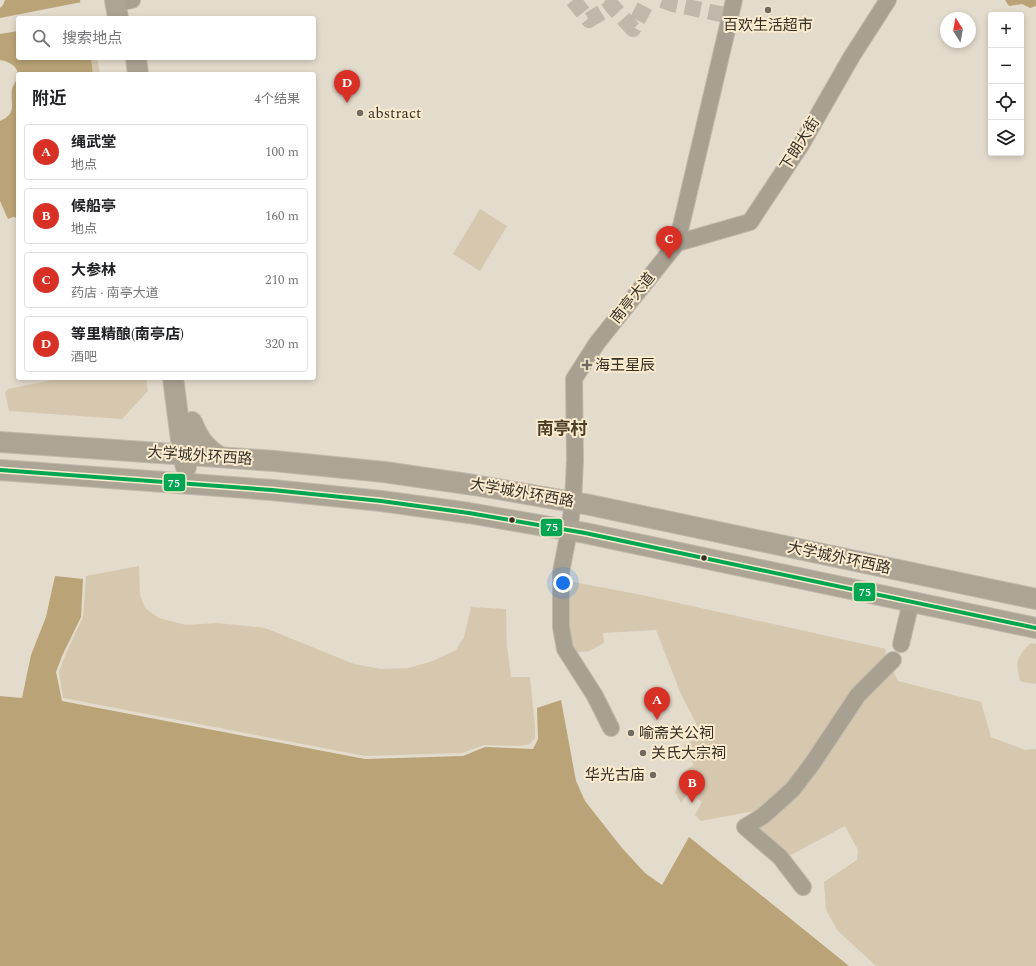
<!DOCTYPE html>
<html lang="zh">
<head>
<meta charset="utf-8">
<style>
  :root { --surface:#fff; --page:#f2f2f2; --text:#202124; --muted:#757577; --line:#e0e0e0; --accent:#d93025 }
  body { margin:0; font-family:Spectral,"Noto Sans SC",serif; background:var(--page); color:var(--text) }
  .controls { position:absolute; right:12px; top:12px; display:grid; overflow:hidden; border-radius:4px; box-shadow:0 2px 6px #0003 }
  .controls button { width:36px; height:36px; display:grid; place-items:center; padding:0; border:0; border-bottom:1px solid var(--line); background:var(--surface); color:var(--text); font:20px sans-serif }
  .compass { position:absolute; left:940px; top:12px; width:36px; height:36px; border-radius:50%; background:var(--surface); box-shadow:0 2px 6px #0003; rotate:349deg }
  .you { position:absolute; left:563px; top:583px; width:14px; height:14px; margin:-10px; border:3px solid #fff; border-radius:50%; background:#1a73e8; box-shadow:0 0 0 6px #1a73e833 }
  .badge { display:grid; place-items:center; width:26px; height:26px; border-radius:50%; background:var(--accent); color:#fff; font-size:13px; font-weight:700 }
  .pin { position:absolute; translate:-50% -33px; filter:drop-shadow(0 1px 2px #0008) }
  .pin::after { content:''; position:absolute; top:21px; width:14px; height:12px; background:inherit; clip-path:polygon(0 0,100% 0,50% 100%) }
  .list { margin:0; padding:0; list-style:none }
  h2 { display:flex; justify-content:space-between; align-items:center; height:52px; margin:0; padding:0 16px; font-size:17px }
  h2 small { font-size:13px; font-weight:400; color:var(--muted) }
  .list li { display:grid; grid-template-columns:26px 1fr auto; gap:12px; align-items:center; box-sizing:border-box; height:56px; margin:0 8px 8px; padding:0 8px; border:1px solid var(--line); border-radius:4px }
  .list b { display:block; font-size:15px; white-space:nowrap }
  .list p { margin:0; font-size:13px; white-space:nowrap; color:var(--muted) }
  .list em { font-size:13px; font-style:normal; color:var(--muted) }
  .icon { flex:none; width:22px; height:22px; fill:none; stroke:currentColor; stroke-width:2; stroke-linecap:round; stroke-linejoin:round }
  .map { position:relative; flex:none; width:1036px; height:966px; overflow:hidden }
  .search { position:absolute; background:var(--surface); box-shadow:0 2px 6px #0003; left:16px; top:16px; width:300px; height:44px; display:flex; align-items:center; gap:10px; box-sizing:border-box; padding:0 14px; border-radius:4px; color:var(--muted); font-size:15px }
  .panel { position:absolute; background:var(--surface); box-shadow:0 2px 6px #0003; left:16px; top:72px; width:300px; height:308px; border-radius:4px }
  .map>svg:first-child { display:block }
  .green { fill:#d6c8af }
  .water { fill:#baa477 }
  .pier { fill:#e3dbcc }
  .lines { fill:none; stroke-linecap:round; stroke-linejoin:round }
  .minor-tunnel { stroke:#c0b9ab; stroke-width:16; stroke-dasharray:16 8; stroke-linecap:butt }
  .minor-casing { stroke:#bfb8ac; stroke-width:18 }
  .major-casing { stroke:#bfb8ac; stroke-width:22 }
  .minor { stroke:#a8a091; stroke-width:16 }
  .major { stroke:#aca494; stroke-width:20 }
  .bus-1-casing { stroke:#faebcf; stroke-width:7 }
  .bus-1 { stroke:#00a651; stroke-width:4 }
  .poi-dot { fill:#726b5f; stroke:#faebcf; stroke-width:1.5 }
  .bus-dot { fill:#352f25; stroke:#faebcf; stroke-width:1.5 }
  .labels { text-anchor:middle; dominant-baseline:central; stroke-width:4; stroke-linejoin:round; paint-order:stroke }
  .poi-label { font-size:15px; fill:#352f25; stroke:#faebcf; text-anchor:start }
  .street-label { font-size:15px; fill:#352f25; stroke:#faebcf }
  .quarter-label { font-size:17px; font-weight:bold; fill:#4b3f27; stroke:#faebcf }
  .line-badge { stroke:#faebcf; stroke-width:1.5 }
  .badge-label { font-size:11px; text-anchor:middle; font-weight:bold; fill:#fff }
</style>
</head>
<body>
<div class="map">
<svg width="1036" height="966" viewBox="0 0 1036 966">
  <rect width="100%" height="100%" fill="#e3dbcc"/>
  <g class="green">
    <polygon points="91,58 97,58 100,74 93,74"/>
    <polygon points="480,209 507,226 480,271 453,254"/>
    <polygon points="61,378 146,378 148,391 122,419 9,411 5,393 8,389"/>
    <polygon points="139,566 140,595 145,608 159,618 186,625 218,623 265,628 354,664 381,669 408,668 433,661 456,650 464,637 471,607 506,609 507,646 511,677 530,677 535,726 535,738 530,744 519,746 484,745 462,753 365,756 63,698 59,672 66,653 83,617 86,576"/>
    <polygon points="568,581 642,595 886,649 885,659 790,785 759,810 701,821 695,815 702,802 688,793 681,803 675,792 683,772 694,765 684,746 702,735 681,694 656,630 603,633 604,643 589,651 573,653 568,647"/>
    <path d="M1031,643L1036,644V684L1023,682L1020,681C1017,666 1015,662 1024,650C1027,647 1028,645 1031,643Z"/>
    <polygon points="892,669 898,681 981,702 991,737 1025,750 1036,749 1036,966 876,966 838,931 826,910 824,882 857,860 858,850 845,826 789,856 756,828 861,699"/>
  </g>
  <g class="water">
    <path d="M5,0H80L84,18H18V58H91L93,74H18V218L13,217L8,219L0,201V121C18,113 10,104 12,89C13,85 16,82 17,78C21,67 8,61 0,60V8L3,5Z"/>
    <polygon points="1005,0 1036,0 1036,6 1030,8 1022,4 1009,6"/>
    <polygon points="55,576 83,579 81,617 62,656 56,672 62,701 365,759 463,756 485,747 533,749 538,739 537,708 561,700 576,781 585,801 622,848 645,873 662,885 689,837 849,966 0,966 0,696 22,698 31,655 46,617"/>
  </g>
  <polygon class="pier" points="82,2 86,17 18,18 18,31 0,34 0,18"/>
  <g class="lines">
    <g class="minor-tunnel">
      <polyline points="573,0 589,20 612,6"/>
      <polyline points="608,0 612,6 633,29 648,0"/>
      <polyline points="662,0 673,4 730,16"/>
    </g>
    <defs>
      <g id="minor">
        <polyline points="115,3 132,0"/>
        <polyline points="677,243 750,222 801,145 852,56 888,0"/>
        <polyline points="901,644 911,602"/>
        <polyline points="611,728 595,696 565,649 561,627 561,572 569,531 573,502 575,460 574,379 597,343 677,243 734,0"/>
        <polyline points="803,887 780,857 745,827 763,816 793,789 812,764 858,695 893,660"/>
      </g>
      <g id="major">
        <polyline points="115,0 118,18"/>
        <polyline points="136,58 138,74"/>
        <polyline points="173,378 183,455 186,467"/>
        <path d="M192,422C198,438 205,448 220,457"/>
        <polyline points="0,442 274,461 384,472 474,485 590,505 1036,599"/>
        <polyline points="0,470 272,490 381,501 469,513 585,533 1036,628"/>
      </g>
    </defs>
    <use href="#minor" class="minor-casing"/>
    <use href="#major" class="major-casing"/>
    <use href="#minor" class="minor"/>
    <use href="#major" class="major"/>
    <defs>
      <polyline id="bus-1" points="0,470 272,490 381,501 469,513 585,533 1036,628"/>
    </defs>
    <use href="#bus-1" class="bus-1-casing"/>
    <use href="#bus-1" class="bus-1"/>
  </g>
  <g class="poi-dot">
    <circle cx="768" cy="10" r="4"/>
    <circle cx="360" cy="113" r="4"/>
    <path d="M585 359h4v4h4v4h-4v4h-4v-4h-4v-4h4z"/>
    <circle cx="631" cy="733" r="4"/>
    <circle cx="643" cy="753" r="4"/>
    <circle cx="653" cy="775" r="4"/>
  </g>
  <g class="bus-dot">
    <circle cx="512" cy="520" r="3.5"/>
    <circle cx="704" cy="558" r="3.5"/>
  </g>
  <g class="labels">
    <g class="poi-label">
      <text x="768" y="25" text-anchor="middle">百欢生活超市</text>
      <text x="368" y="113">abstract</text>
      <text x="595" y="365">海王星辰</text>
      <text x="639" y="733">喻斋关公祠</text>
      <text x="651" y="753">关氏大宗祠</text>
      <text x="645" y="775" text-anchor="end">华光古庙</text>
    </g>
    <g class="street-label">
      <text transform="translate(800 144) rotate(-58)">下朗大街</text>
      <text transform="translate(633 298) rotate(-51)">南亭大道</text>
      <text transform="translate(200 456) rotate(4)">大学城外环西路</text>
      <text transform="translate(522 493) rotate(10)">大学城外环西路</text>
      <text transform="translate(839 558) rotate(12)">大学城外环西路</text>
    </g>
    <g class="quarter-label">
      <text x="562" y="429">南亭村</text>
    </g>
  </g>
  <g class="line-badge">
    <rect x="163" y="473" width="23" height="19" rx="4" fill="#00a651"/>
    <rect x="540" y="518" width="23" height="19" rx="4" fill="#00a651"/>
    <rect x="853" y="582" width="23" height="20" rx="4" fill="#00a651"/>
  </g>
  <g class="badge-label">
    <text x="174" y="487">75</text>
    <text x="552" y="531">75</text>
    <text x="865" y="596">75</text>
  </g>
</svg>
<div class="controls">
<button>+</button>
<button>−</button>
<button><svg class="icon" aria-label="locate" viewBox="0 0 24 24"><circle cx="12" cy="12" r="6"/><path d="M12 2v4M12 18v4M2 12h4M18 12h4"/></svg></button>
<button><svg class="icon" aria-label="layers" viewBox="0 0 24 24"><path d="M12 4l9 5-9 5-9-5zM3 14l9 5 9-5"/></svg></button>
</div>
<svg class="compass" viewBox="-18 -18 36 36"><path d="M0-13l5 13h-10z" fill="#e53935"/><path d="M0 13l5-13h-10z" fill="#757577"/></svg>
<div class="you"></div>
<div class="pin badge" style="left:657px;top:720px">A</div>
<div class="pin badge" style="left:692px;top:803px">B</div>
<div class="pin badge" style="left:669px;top:259px">C</div>
<div class="pin badge" style="left:347px;top:103px">D</div>
<div class="search"><svg class="icon" aria-label="search" viewBox="0 0 24 24"><circle cx="10" cy="10" r="6"/><path d="M15 15l6 6"/></svg>搜索地点</div>
<section class="panel">
<h2>附近<small>4个结果</small></h2>
<ul class="list">
<li><span class="badge">A</span><div><b>绳武堂</b><p>地点</p></div><em>100 m</em></li>
<li><span class="badge">B</span><div><b>候船亭</b><p>地点</p></div><em>160 m</em></li>
<li><span class="badge">C</span><div><b>大参林</b><p>药店 · 南亭大道</p></div><em>210 m</em></li>
<li><span class="badge">D</span><div><b>等里精酿(南亭店)</b><p>酒吧</p></div><em>320 m</em></li>
</ul>
</section>
</div>
</body>
</html>
